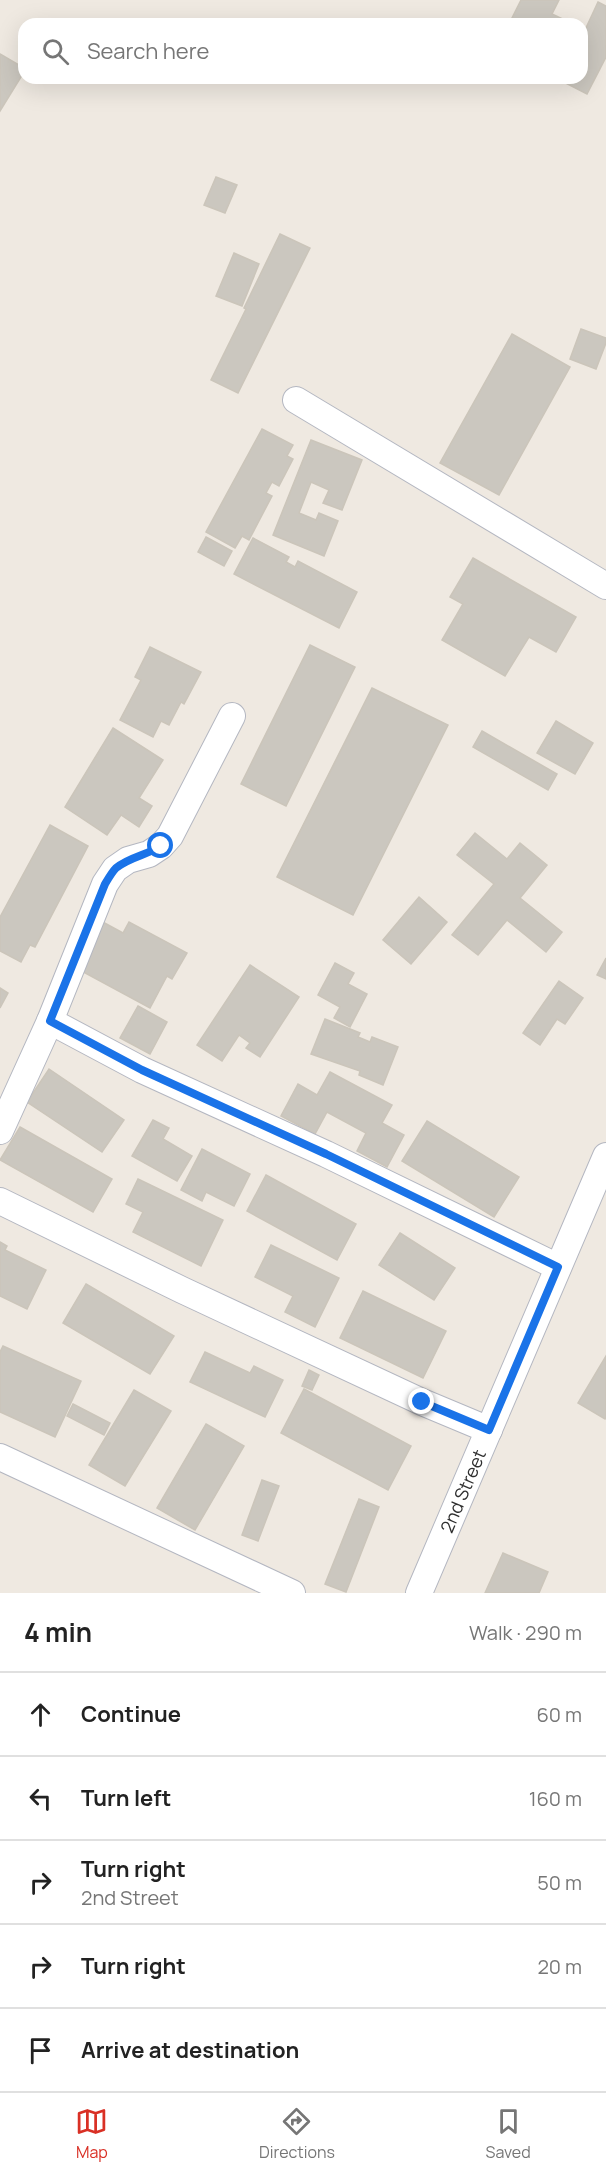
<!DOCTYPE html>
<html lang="en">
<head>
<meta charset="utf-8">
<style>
  :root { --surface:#fff; --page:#f6f6f6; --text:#222; --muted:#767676; --line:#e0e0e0; --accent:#d93025 }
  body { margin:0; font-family:Manrope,sans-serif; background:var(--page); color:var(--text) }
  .stop { position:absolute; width:18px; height:18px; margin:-14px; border:4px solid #1a73e8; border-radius:50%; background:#fff }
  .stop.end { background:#1a73e8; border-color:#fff; box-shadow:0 2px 6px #0008 }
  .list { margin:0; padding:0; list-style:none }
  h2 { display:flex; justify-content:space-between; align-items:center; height:78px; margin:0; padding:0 24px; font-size:26px }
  h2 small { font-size:20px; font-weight:400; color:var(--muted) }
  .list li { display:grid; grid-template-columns:39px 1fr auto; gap:18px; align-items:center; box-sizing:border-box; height:84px; padding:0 24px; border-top:2px solid var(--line) }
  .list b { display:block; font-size:22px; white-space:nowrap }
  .list p { margin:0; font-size:20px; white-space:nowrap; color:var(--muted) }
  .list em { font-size:20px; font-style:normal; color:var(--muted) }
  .icon { flex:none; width:33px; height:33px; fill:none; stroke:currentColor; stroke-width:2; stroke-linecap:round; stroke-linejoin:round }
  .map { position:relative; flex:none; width:606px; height:1593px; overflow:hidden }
  .search { position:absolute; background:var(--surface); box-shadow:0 6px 24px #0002; left:18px; right:18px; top:18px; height:66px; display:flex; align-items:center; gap:15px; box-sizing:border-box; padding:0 21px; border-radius:18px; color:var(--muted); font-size:22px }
  .sheet { height:498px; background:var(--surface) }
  nav { display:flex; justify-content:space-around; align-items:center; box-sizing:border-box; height:84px; border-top:2px solid var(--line); background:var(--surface); font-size:16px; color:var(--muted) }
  nav a { display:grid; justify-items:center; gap:3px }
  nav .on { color:var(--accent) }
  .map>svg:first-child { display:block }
  .building { fill:#cbc7bf; stroke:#cbc5ba; stroke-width:1.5 }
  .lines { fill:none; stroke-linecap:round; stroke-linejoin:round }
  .minor-casing { stroke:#b4b7c1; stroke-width:28 }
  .minor { stroke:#fff; stroke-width:26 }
  .route { stroke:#1a73e8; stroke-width:8 }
  .labels { text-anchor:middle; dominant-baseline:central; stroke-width:6; stroke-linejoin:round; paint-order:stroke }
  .street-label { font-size:18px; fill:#2e2e2e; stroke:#fff }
</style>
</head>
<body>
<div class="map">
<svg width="606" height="1593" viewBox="0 0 606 1593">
  <rect width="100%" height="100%" fill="#efe9e1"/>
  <g class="building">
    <polygon points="521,0 559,0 552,14 573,24 509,24"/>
    <polygon points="598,2 606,6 606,57 587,94 556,78 582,78 582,29 585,30"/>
    <polygon points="0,54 24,68 24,72 0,111"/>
    <polygon points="216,177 237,185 225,213 204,205"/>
    <polygon points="280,234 310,248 238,393 211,380 246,309 244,308"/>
    <polygon points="234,253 259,264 242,306 216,296"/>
    <polygon points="581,329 606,338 606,343 596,369 570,359"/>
    <polygon points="512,334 570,367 499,495 440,463"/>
    <polygon points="262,429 293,445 287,456 293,459 279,486 272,482 266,493 272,496 249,540 242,536 235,548 206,532"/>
    <polygon points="311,440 362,460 342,510 323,503 329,490 311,482 299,513 316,520 319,513 338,521 324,556 273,535"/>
    <polygon points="206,537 232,551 224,566 198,552"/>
    <polygon points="253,538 289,557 286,562 295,567 298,561 357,592 339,628 234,574"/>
    <polygon points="473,558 576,617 556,652 529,637 505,676 442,640 463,604 450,597"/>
    <polygon points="310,645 355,667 286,806 241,784"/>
    <polygon points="150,647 201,672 184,704 181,702 169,725 161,721 153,737 120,720 141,680 135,677"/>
    <polygon points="372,688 448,725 353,915 277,877"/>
    <polygon points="556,721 593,743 575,774 537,753"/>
    <polygon points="113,728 163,760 139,798 152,806 139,827 121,815 107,835 65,807"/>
    <polygon points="482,731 557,774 548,790 473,747"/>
    <polygon points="50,825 88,846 35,947 30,945 21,962 0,951 0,917"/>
    <polygon points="475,833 507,859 520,843 547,865 520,898 562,932 546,952 507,920 478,955 452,935 494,884 457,855"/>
    <polygon points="419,897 447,922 411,964 383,940"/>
    <polygon points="99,920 123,933 129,922 187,953 172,979 167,976 150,1008 74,967"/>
    <polygon points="606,958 606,979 597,975"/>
    <polygon points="335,963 354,973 348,984 367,994 350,1027 334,1018 340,1007 318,995"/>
    <polygon points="250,965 299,997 260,1057 246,1048 250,1043 239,1035 222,1061 197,1045"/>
    <polygon points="559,981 583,998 565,1024 557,1019 540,1045 523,1033"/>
    <polygon points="0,988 8,993 0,1008"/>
    <polygon points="138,1006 167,1022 150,1054 120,1038"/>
    <polygon points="325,1019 360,1033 358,1037 370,1042 372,1037 398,1047 383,1085 359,1075 360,1071 311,1054"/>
    <polygon points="49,1069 124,1120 102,1152 27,1102"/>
    <polygon points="330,1072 392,1105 382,1123 404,1135 387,1167 357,1151 366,1133 327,1112 315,1134 281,1116 298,1084 317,1095"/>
    <polygon points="153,1120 169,1128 163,1139 192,1156 177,1181 132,1156"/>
    <polygon points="427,1121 519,1177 494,1217 402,1161"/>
    <polygon points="20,1127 112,1179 93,1212 0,1160"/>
    <polygon points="202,1149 250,1174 234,1206 206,1192 202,1201 181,1190"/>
    <polygon points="266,1175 356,1224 337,1260 247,1211"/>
    <polygon points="138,1179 223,1220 201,1266 133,1232 143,1212 126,1204"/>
    <polygon points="400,1233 455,1268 434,1300 379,1265"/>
    <polygon points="0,1242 7,1246 5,1250 46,1270 27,1309 0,1296"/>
    <polygon points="271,1245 339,1278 315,1327 285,1312 293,1296 255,1277"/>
    <polygon points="86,1284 174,1336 150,1374 63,1323"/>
    <polygon points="363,1291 446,1331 423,1378 340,1338"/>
    <polygon points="3,1346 81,1381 55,1437 0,1412 0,1352"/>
    <polygon points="205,1352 250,1373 254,1366 283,1380 265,1417 190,1382"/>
    <polygon points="606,1356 606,1417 605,1419 578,1403"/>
    <polygon points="309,1370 319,1375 312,1390 302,1386"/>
    <polygon points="304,1389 411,1446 388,1490 281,1433"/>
    <polygon points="134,1390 171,1411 125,1486 89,1465"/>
    <polygon points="73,1404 110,1423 104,1435 67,1416"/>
    <polygon points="206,1424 244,1446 195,1530 157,1508"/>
    <polygon points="262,1480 279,1486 258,1541 242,1535"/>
    <polygon points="359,1499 379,1507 346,1592 325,1584"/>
    <polygon points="503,1553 548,1572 539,1593 485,1593"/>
  </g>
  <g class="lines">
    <defs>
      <g id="minor">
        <polyline points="296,400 606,586"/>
        <polyline points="50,1021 142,1070 326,1154 558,1267"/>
        <polyline points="0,1131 50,1021 105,884 115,869 128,860 149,854 161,846 170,836 232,716"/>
        <polyline points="0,1201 182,1290 422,1402 489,1430"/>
        <polyline points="0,1457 292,1593"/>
        <path id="s1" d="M419,1593L606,1156"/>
      </g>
    </defs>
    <use href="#minor" class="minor-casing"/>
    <use href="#minor" class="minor"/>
  </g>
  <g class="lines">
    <path class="route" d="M161,846C147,855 129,857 116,868C112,872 108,879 105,884L50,1021L142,1070L326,1154L558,1267L489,1430L422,1402"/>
  </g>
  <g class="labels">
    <g class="street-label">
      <text stroke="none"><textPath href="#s1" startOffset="111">2nd Street</textPath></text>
    </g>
  </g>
</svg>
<div class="stop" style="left:161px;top:846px"></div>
<div class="stop end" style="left:422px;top:1402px"></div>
<div class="search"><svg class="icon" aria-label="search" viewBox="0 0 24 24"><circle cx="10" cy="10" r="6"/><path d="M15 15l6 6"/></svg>Search here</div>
</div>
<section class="sheet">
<h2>4 min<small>Walk · 290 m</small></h2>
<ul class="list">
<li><svg class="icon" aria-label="ahead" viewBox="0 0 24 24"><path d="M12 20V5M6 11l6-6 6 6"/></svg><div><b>Continue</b></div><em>60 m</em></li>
<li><svg class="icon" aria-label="left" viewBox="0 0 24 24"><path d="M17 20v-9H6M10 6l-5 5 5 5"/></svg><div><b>Turn left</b></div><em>160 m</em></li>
<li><svg class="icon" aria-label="right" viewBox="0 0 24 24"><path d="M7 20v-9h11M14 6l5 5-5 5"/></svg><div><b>Turn right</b><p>2nd Street</p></div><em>50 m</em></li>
<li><svg class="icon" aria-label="right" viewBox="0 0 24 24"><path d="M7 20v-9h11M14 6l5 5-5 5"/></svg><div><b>Turn right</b></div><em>20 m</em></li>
<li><svg class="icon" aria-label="arrive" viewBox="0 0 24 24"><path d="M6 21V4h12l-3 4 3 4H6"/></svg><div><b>Arrive at destination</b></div></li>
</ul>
</section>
<nav>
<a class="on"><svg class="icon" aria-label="map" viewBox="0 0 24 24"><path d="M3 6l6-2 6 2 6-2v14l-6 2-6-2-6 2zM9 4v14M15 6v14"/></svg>Map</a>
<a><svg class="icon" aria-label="directions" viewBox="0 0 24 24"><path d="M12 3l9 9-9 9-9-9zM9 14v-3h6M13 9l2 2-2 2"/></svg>Directions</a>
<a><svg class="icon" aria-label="saved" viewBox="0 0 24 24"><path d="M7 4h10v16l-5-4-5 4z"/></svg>Saved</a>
</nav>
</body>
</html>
